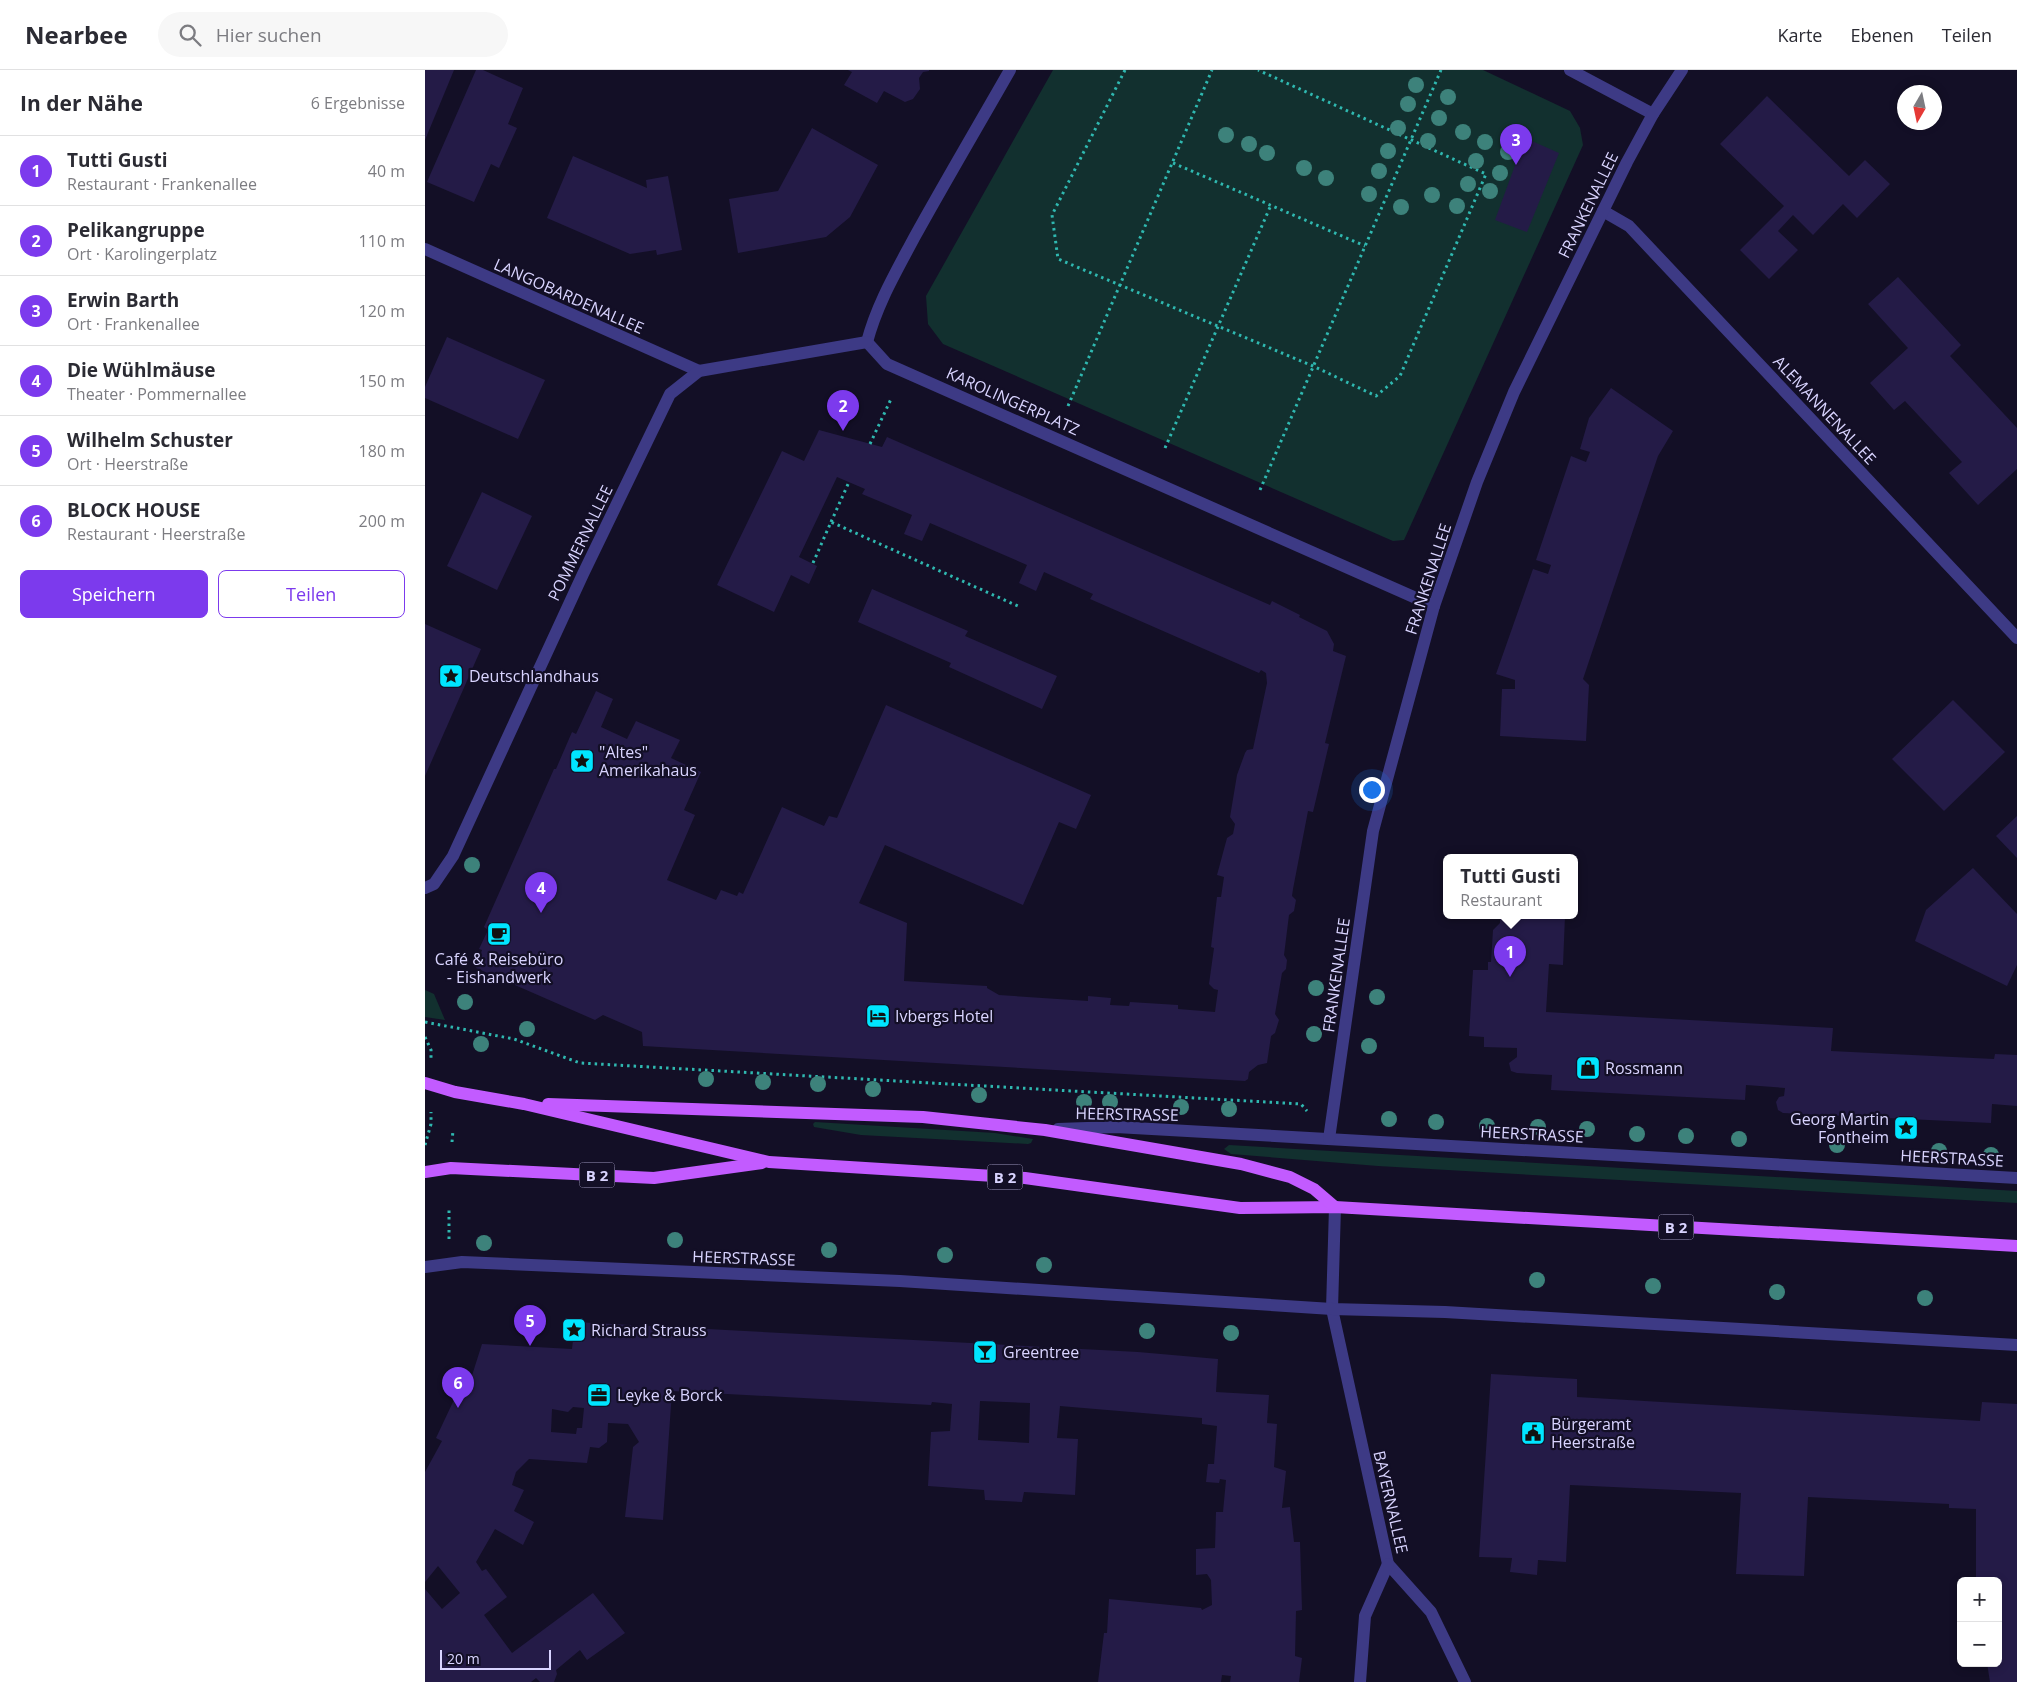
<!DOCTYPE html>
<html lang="de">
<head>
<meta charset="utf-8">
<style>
  :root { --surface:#fff; --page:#f7f7f7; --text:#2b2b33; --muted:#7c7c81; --line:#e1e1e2; --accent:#7c3aed }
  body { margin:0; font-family:"Open Sans",sans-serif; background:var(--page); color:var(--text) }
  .controls { position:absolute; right:15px; bottom:15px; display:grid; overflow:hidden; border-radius:8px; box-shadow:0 2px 8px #0003 }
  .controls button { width:45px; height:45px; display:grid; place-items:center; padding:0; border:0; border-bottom:1px solid var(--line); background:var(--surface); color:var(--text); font:25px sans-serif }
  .compass { position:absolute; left:1472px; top:15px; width:45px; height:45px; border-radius:50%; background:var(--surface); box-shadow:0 2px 8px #0003; rotate:189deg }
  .scale { position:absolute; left:15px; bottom:12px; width:111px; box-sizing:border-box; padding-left:5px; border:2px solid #d9d4ff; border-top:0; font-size:14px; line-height:18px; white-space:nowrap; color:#d9d4ff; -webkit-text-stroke:4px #130f26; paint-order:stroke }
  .you { position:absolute; left:946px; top:719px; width:18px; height:18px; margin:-12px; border:4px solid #fff; border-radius:50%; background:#1a73e8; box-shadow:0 0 0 8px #1a73e833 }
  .badge { display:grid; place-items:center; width:32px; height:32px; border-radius:50%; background:var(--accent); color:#fff; font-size:16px; font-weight:700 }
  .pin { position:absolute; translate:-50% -41px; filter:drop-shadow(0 1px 2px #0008) }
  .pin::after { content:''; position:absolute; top:26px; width:18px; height:15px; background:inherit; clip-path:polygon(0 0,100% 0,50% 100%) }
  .popup { position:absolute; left:1018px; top:784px; width:135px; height:65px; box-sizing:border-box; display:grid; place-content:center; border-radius:8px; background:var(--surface); filter:drop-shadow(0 1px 4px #0005); font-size:16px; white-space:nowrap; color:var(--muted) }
  .popup b { font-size:19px; color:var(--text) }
  .popup::after { content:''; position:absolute; left:50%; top:100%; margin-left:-10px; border:10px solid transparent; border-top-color:var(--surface) }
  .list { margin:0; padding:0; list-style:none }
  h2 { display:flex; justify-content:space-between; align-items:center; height:65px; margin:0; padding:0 20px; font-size:21px }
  h2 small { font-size:16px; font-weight:400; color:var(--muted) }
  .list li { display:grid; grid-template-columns:32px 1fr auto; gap:15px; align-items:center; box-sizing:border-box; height:70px; padding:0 20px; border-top:1px solid var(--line) }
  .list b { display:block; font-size:19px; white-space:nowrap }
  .list p { margin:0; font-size:16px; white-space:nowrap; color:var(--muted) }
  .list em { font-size:16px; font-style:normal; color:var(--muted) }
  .actions { display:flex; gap:10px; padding:15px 20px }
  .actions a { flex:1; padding:11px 0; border:1px solid var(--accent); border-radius:8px; text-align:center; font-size:18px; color:var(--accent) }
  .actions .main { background:var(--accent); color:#fff }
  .icon { flex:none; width:28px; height:28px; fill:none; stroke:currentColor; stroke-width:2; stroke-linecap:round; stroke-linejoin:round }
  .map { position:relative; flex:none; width:1592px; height:1612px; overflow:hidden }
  header { display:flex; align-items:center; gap:30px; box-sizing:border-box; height:70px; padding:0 25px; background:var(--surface); border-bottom:1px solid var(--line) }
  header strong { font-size:24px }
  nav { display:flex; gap:28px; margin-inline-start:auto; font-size:18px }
  .search { width:350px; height:45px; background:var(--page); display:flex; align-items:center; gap:12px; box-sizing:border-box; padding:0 18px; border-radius:28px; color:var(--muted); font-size:19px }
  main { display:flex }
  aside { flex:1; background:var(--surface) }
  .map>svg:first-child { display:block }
  .green { fill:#12302f }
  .building { fill:#241b47; fill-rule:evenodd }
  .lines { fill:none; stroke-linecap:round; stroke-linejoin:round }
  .path { stroke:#2fb8b0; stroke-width:3; stroke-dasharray:2.5 4; stroke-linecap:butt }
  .minor { stroke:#3d3a85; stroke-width:12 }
  .primary { stroke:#c25bff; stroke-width:12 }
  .tree { fill:#3d827b }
  .labels { text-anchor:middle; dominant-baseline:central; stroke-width:4.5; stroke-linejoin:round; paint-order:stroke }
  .shield { fill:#130f26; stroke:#9e99be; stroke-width:1 }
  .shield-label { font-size:15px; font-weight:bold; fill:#d9d4ff }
  .street-label { font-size:16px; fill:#d9d4ff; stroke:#130f26 }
  .poi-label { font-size:16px; fill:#d9d4ff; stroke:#130f26; text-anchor:start }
</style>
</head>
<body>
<header>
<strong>Nearbee</strong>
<div class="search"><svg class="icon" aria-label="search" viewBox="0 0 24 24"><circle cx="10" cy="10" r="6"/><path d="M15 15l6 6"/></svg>Hier suchen</div>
<nav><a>Karte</a><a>Ebenen</a><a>Teilen</a></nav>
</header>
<main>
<aside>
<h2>In der Nähe<small>6 Ergebnisse</small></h2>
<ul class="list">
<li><span class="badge">1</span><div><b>Tutti Gusti</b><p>Restaurant · Frankenallee</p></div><em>40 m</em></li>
<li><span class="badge">2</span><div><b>Pelikangruppe</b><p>Ort · Karolingerplatz</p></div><em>110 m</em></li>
<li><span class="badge">3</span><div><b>Erwin Barth</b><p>Ort · Frankenallee</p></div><em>120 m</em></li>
<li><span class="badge">4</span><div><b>Die Wühlmäuse</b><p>Theater · Pommernallee</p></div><em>150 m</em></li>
<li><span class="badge">5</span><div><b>Wilhelm Schuster</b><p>Ort · Heerstraße</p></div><em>180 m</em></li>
<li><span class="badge">6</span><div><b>BLOCK HOUSE</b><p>Restaurant · Heerstraße</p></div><em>200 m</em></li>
</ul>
<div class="actions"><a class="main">Speichern</a><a>Teilen</a></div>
</aside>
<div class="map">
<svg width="1592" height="1612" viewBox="0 0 1592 1612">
  <rect width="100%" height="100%" fill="#130f26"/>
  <g class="green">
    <polygon points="628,0 1058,0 1145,41 1155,58 1158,75 979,470 968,471 518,274 503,254 501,226"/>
    <polygon points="0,920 9,924 20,950 0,947"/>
    <polygon points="390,1052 570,1063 608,1069 606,1073 603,1074 436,1065 389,1057 388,1054"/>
    <polygon points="804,1075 1592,1121 1592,1133 953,1096 806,1084 799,1079"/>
  </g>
  <g class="building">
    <polygon points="0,0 29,0 0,70"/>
    <polygon points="51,0 58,0 98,18 83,54 92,58 74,98 66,94 49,132 2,112"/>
    <polygon points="423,0 504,0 504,1 498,2 494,8 495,19 488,29 480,32 459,21 452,33 419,15 427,2"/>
    <polygon points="1342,26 1424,106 1440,90 1465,114 1432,148 1418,134 1388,165 1368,145 1353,161 1373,180 1344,209 1315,180 1359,136 1295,74"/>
    <polygon points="387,58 453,95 425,147 401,167 313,183 304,129 353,121"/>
    <polygon points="1100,68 1134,83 1102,162 1070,150"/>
    <polygon points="148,86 222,118 221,110 243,106 257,180 232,185 231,180 205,184 122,148"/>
    <polygon points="1473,207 1536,275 1525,286 1592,358 1592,399 1553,435 1524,403 1537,392 1480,331 1469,340 1445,313 1483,278 1443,234"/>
    <polygon points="22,267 120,310 93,369 0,328 0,317"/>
    <polygon points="1186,318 1248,361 1233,386 1158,609 1164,615 1161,671 1075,666 1077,619 1090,619 1090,610 1071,604 1108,499 1123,504 1126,495 1111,490 1146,386 1161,392 1165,382 1155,379 1164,348"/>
    <polygon points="394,360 457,377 462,367 845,535 847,531 875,545 874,547 902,561 909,574 908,581 921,586 900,673 904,674 888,742 883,741 868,819 867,826 871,830 869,841 864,845 859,885 862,890 861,899 857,903 850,944 854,950 850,963 846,966 842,993 833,995 824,1002 823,1009 820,1011 218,976 217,962 178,945 170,950 51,898 57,880 54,879 63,860 59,857 129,699 131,699 147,662 151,664 171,621 188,629 176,657 202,669 211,651 255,670 246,688 276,702 259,740 270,745 242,810 291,830 296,820 312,826 314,822 318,824 357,737 399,756 404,746 412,748 461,635 666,725 651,759 634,752 598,835 460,775 434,833 482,853 479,911 562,916 562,918 574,925 663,931 663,926 686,928 685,935 704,936 705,932 753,935 753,939 790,942 793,920 789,919 784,914 789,878 786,877 792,827 796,827 799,807 792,805 802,768 808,764 810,754 805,747 812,705 820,683 822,680 828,679 842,613 841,603 836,600 834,603 665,529 668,524 619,502 611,521 594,513 602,495 505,453 497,471 479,464 487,445 437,424 440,419 412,407 374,487 392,496 384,514 366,505 349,542 292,515 357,381 379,391"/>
    <polygon points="57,422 107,446 72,520 22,496"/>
    <polygon points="447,519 543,561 540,566 632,606 617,639 524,597 526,593 433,552"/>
    <polygon points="0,554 56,579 0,706"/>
    <polygon points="1528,630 1580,682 1519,741 1467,689"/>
    <polygon points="1592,746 1592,788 1571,766"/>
    <polygon points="1548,798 1592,844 1592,895 1582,916 1490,871 1501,840"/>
    <polygon points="1075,846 1140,846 1138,895 1124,894 1121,942 1408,958 1406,981 1569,989 1570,984 1592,985 1592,1036 1567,1034 1566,1053 1358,1043 1353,1040 1351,1032 1354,1027 1359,1026 1360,1018 1321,1015 1320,1030 1126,1020 1127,1005 1092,1003 1086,1001 1084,993 1092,987 1092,978 1059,977 1059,967 1044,966 1048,900 1063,900 1063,892 1066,892 1068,860 1075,853"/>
    <path d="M150,1252L713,1282L793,1289L791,1322L844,1325L842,1353L852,1354L849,1397L861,1401L857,1438L865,1437L869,1472H875L877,1540L871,1541L870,1586L877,1588L874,1612H805L806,1606L797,1605L796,1612H673L679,1563H682L684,1529L776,1538L777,1540L787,1535L786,1510L782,1504L771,1505V1479L790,1478L791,1442H798L801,1410L795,1409L794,1413L781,1412L783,1394H789L792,1356L777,1354V1348L635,1336L632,1368L653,1369L650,1425L599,1422L597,1432L560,1430L559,1420L503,1416L506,1362L525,1361L527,1334L507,1332L506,1335L247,1321L238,1450L200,1447L208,1377L214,1372L203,1354L183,1353L182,1372L174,1378L165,1377L162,1393L104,1389L91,1402L87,1415L99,1420L89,1441L109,1452L98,1475L70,1459L51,1492L57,1501L61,1499L82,1527L59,1545L87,1583L168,1523L200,1563L162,1590L155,1580L131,1600L132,1604L129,1612H115L111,1608L106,1612H0V1519L17,1539L35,1523L13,1496L0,1512V1402L17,1371L11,1368L35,1317L43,1318L57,1274L147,1279ZM555,1331L605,1333L604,1373L553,1370ZM148,1337L159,1338L157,1358H152L151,1364L126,1362L127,1339L143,1342Z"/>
    <polygon points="1066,1304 1152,1309 1152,1327 1555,1351 1557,1332 1592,1334 1592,1612 1565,1612 1562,1593 1573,1593 1573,1511 1551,1511 1551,1439 1524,1438 1524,1434 1383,1427 1379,1506 1311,1504 1316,1423 1145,1415 1141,1492 1113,1490 1112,1505 1085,1502 1087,1488 1054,1487"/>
  </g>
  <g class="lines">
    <g class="path">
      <polyline points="700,0 627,145 633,189 888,296 951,326 975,306 1061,104 833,0"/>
      <polyline points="748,93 940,176"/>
      <polyline points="643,336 787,0"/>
      <polyline points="445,374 466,329"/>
      <polyline points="740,378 846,135"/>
      <polyline points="835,420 1016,0"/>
      <polyline points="406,452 424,412"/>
      <polyline points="388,493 406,452 595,537"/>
      <polyline points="0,952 89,969 155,993 876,1034 882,1041"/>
      <polyline points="0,967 6,980 6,989"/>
      <polyline points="27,1072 28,1060"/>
      <polyline points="0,1075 6,1054 6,1042"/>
      <polyline points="24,1169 24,1137"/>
    </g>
    <g class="minor">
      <polyline points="1145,0 1228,44"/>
      <polyline points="1178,141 1204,156 1592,568"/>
      <polyline points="0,179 274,301"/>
      <polyline points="442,272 462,294 1009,536"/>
      <path d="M442,272C452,234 471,202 489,168C520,112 553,56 585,0"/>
      <polyline points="0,818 9,814 28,786 158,504 245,324 274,301 442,272"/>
      <polyline points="633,1059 691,1057 1592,1108"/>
      <polyline points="904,1069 948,761 1009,536 1052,412 1089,322 1202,92 1228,44 1257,0"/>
      <polyline points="910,1137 907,1239 963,1494 1006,1542 1040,1612"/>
      <polyline points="0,1197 37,1192 475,1211 907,1239 1020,1242 1592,1275"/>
      <polyline points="935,1612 940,1546 963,1494"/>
    </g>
    <g class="primary">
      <polyline points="0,1013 30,1022 99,1034 344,1092 600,1108 815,1138 910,1137 1592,1176"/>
      <polyline points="123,1034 498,1047 620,1060 816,1094 865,1107 889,1119 910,1137"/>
      <polyline points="0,1102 26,1098 229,1108 337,1093"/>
    </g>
  </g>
  <g class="tree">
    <circle cx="991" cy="15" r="8"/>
    <circle cx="1023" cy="27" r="8"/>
    <circle cx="983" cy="34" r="8"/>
    <circle cx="1014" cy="48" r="8"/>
    <circle cx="973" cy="58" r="8"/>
    <circle cx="1038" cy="62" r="8"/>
    <circle cx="801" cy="65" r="8"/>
    <circle cx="1003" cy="71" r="8"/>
    <circle cx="1060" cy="72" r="8"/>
    <circle cx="824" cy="74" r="8"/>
    <circle cx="963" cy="81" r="8"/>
    <circle cx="1083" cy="82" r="8"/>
    <circle cx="842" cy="83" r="8"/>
    <circle cx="1051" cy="91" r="8"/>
    <circle cx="879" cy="98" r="8"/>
    <circle cx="954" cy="101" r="8"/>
    <circle cx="1075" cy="103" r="8"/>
    <circle cx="901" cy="108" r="8"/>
    <circle cx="1043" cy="114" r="8"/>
    <circle cx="1065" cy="121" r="8"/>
    <circle cx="944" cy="124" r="8"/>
    <circle cx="1007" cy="125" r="8"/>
    <circle cx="1032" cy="136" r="8"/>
    <circle cx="976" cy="137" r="8"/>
    <circle cx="47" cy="795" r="8"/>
    <circle cx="891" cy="918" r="8"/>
    <circle cx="952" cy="927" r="8"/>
    <circle cx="40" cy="932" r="8"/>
    <circle cx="102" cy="959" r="8"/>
    <circle cx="889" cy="964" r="8"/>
    <circle cx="56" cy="974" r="8"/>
    <circle cx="944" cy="976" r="8"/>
    <circle cx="281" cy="1009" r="8"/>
    <circle cx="338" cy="1012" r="8"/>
    <circle cx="393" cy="1014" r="8"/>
    <circle cx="448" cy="1019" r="8"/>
    <circle cx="554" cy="1025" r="8"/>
    <circle cx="659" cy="1032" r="8"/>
    <circle cx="685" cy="1032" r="8"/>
    <circle cx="756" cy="1037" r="8"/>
    <circle cx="804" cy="1039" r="8"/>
    <circle cx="964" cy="1049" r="8"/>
    <circle cx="1011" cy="1052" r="8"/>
    <circle cx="1062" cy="1056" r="8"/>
    <circle cx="1113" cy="1057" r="8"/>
    <circle cx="1162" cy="1059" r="8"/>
    <circle cx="1212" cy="1064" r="8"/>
    <circle cx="1261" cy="1066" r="8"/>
    <circle cx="1314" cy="1069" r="8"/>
    <circle cx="1412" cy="1075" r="8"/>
    <circle cx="1514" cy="1081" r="8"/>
    <circle cx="1566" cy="1085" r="8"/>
    <circle cx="250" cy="1170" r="8"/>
    <circle cx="59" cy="1173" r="8"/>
    <circle cx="404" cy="1180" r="8"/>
    <circle cx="520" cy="1185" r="8"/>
    <circle cx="619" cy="1195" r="8"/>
    <circle cx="1112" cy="1210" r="8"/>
    <circle cx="1228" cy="1216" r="8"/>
    <circle cx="1352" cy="1222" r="8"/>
    <circle cx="1500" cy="1228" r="8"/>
    <circle cx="722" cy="1261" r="8"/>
    <circle cx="806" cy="1263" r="8"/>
  </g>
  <defs>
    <symbol id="sight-square" viewBox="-11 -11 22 22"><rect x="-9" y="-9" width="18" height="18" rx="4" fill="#00e5ff" stroke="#130f26"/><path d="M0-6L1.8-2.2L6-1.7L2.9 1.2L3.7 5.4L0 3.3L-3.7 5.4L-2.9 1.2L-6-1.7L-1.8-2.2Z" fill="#111"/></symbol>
    <symbol id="cafe-square" viewBox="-11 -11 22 22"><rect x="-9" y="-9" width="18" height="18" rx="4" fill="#00e5ff" stroke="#130f26"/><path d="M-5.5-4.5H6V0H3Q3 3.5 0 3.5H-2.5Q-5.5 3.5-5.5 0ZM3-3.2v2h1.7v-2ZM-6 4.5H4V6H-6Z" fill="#111"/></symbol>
    <symbol id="hotel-square" viewBox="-11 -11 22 22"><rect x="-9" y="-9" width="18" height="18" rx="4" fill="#00e5ff" stroke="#130f26"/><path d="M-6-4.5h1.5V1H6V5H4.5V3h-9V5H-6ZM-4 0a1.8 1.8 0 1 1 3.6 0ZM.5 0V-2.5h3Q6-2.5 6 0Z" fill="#111"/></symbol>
    <symbol id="shop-square" viewBox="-11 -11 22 22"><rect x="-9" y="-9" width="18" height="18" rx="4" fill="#00e5ff" stroke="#130f26"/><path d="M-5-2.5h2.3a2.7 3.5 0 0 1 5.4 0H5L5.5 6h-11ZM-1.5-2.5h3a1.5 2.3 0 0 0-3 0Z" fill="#111"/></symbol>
    <symbol id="bar-square" viewBox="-11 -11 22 22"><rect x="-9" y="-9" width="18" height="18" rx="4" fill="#00e5ff" stroke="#130f26"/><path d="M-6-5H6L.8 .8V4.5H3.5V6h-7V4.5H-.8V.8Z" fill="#111"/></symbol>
    <symbol id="office-square" viewBox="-11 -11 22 22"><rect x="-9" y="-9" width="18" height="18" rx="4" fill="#00e5ff" stroke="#130f26"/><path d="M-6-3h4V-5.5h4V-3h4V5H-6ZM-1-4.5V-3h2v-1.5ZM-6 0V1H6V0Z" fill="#111"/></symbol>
    <symbol id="civic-square" viewBox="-11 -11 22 22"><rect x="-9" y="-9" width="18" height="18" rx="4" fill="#00e5ff" stroke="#130f26"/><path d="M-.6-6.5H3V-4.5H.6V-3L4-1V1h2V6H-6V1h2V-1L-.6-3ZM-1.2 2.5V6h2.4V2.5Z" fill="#111"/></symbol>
  </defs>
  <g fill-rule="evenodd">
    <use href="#sight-square" x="12" y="592" width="28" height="28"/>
    <use href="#sight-square" x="143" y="677" width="28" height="28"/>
    <use href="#cafe-square" x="60" y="850" width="28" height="28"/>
    <use href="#hotel-square" x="439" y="932" width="28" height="28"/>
    <use href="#shop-square" x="1149" y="984" width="28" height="28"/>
    <use href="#sight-square" x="1467" y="1044" width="28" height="28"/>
    <use href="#sight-square" x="135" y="1246" width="28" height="28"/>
    <use href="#bar-square" x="546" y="1268" width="28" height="28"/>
    <use href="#office-square" x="160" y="1311" width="28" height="28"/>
    <use href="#civic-square" x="1094" y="1349" width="28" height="28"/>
  </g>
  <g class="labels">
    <g class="shield">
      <rect x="154.5" y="1092.5" width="35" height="25" rx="4"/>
      <rect x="562.5" y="1094.5" width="35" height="25" rx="4"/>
      <rect x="1233.5" y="1144.5" width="35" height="25" rx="4"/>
    </g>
    <g class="shield-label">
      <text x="172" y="1105">B 2</text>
      <text x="580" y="1107">B 2</text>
      <text x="1251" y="1157">B 2</text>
    </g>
    <g class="street-label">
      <text transform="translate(1163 135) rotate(-64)">FRANKENALLEE</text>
      <text transform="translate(144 226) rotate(24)">LANGOBARDENALLEE</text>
      <text transform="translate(588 331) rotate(24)">KAROLINGERPLATZ</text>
      <text transform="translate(1400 340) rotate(47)">ALEMANNENALLEE</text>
      <text transform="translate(155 473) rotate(-64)">POMMERNALLEE</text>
      <text transform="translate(1003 509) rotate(-72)">FRANKENALLEE</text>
      <text transform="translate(911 905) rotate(-82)">FRANKENALLEE</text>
      <text transform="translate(702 1044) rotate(1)">HEERSTRASSE</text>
      <text transform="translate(1107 1064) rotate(3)">HEERSTRASSE</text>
      <text transform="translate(1527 1088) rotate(3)">HEERSTRASSE</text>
      <text transform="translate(319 1188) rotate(2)">HEERSTRASSE</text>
      <text transform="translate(966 1432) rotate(77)">BAYERNALLEE</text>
    </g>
    <g class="poi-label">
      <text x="44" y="606">Deutschlandhaus</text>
      <text x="174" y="682">"Altes"<tspan x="174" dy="18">Amerikahaus</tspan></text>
      <text x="74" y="889" text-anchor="middle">Café &amp; Reisebüro<tspan x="74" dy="18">- Eishandwerk</tspan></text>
      <text x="470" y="946">Ivbergs Hotel</text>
      <text x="1180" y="998">Rossmann</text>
      <text x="1464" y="1049" text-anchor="end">Georg Martin<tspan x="1464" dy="18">Fontheim</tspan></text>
      <text x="166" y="1260">Richard Strauss</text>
      <text x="578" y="1282">Greentree</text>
      <text x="192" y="1325">Leyke &amp; Borck</text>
      <text x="1126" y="1354">Bürgeramt<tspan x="1126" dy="18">Heerstraße</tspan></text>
    </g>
  </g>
</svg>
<div class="controls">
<button>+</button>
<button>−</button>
</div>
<svg class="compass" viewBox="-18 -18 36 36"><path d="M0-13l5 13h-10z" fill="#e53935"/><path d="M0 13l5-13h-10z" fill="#7c7c81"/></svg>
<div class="scale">20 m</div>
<div class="you"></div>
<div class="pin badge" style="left:1085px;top:907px">1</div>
<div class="popup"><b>Tutti Gusti</b>Restaurant</div>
<div class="pin badge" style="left:418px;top:361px">2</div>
<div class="pin badge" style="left:1091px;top:95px">3</div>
<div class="pin badge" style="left:116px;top:843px">4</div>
<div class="pin badge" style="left:105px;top:1276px">5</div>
<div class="pin badge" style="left:33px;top:1338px">6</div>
</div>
</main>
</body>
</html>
